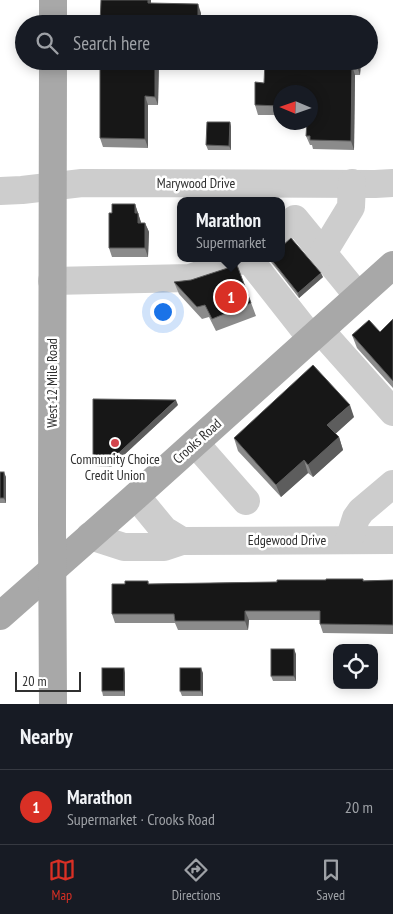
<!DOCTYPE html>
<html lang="en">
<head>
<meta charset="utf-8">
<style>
  :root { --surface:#171b24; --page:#20242c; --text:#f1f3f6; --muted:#9ea1a6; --line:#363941; --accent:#d93025 }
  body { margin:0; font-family:"PT Sans Narrow",sans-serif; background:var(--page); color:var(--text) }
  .controls { position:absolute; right:15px; bottom:15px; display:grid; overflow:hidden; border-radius:10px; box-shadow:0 2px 12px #0003 }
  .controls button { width:45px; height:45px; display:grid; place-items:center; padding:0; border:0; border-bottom:1px solid var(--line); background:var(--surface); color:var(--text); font:25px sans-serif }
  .compass { position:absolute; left:273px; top:85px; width:45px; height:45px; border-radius:50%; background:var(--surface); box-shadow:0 2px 12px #0003; rotate:272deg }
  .scale { position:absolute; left:15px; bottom:12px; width:66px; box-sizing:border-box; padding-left:5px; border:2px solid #303030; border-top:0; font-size:14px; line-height:18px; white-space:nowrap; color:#303030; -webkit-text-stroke:4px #fff; paint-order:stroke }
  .you { position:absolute; left:162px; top:311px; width:18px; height:18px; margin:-12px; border:4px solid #fff; border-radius:50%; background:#1a73e8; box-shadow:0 0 0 8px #1a73e833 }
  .badge { display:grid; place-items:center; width:32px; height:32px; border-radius:50%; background:var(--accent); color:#fff; font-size:16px; font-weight:700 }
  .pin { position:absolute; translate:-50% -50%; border:2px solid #fff; box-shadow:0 1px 5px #0006 }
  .popup { position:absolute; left:177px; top:197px; width:108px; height:65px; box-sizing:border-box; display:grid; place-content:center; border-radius:10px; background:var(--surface); filter:drop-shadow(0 1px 4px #0005); font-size:16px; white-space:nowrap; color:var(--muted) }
  .popup b { font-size:19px; color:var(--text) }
  .popup::after { content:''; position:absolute; left:50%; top:100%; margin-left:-10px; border:10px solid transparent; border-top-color:var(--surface) }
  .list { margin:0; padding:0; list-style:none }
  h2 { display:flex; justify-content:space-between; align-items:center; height:65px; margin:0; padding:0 20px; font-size:21px }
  h2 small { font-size:16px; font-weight:400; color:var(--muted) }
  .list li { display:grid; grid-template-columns:32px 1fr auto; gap:15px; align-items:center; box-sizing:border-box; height:75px; padding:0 20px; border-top:1px solid var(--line) }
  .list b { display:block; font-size:19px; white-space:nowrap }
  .list p { margin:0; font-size:16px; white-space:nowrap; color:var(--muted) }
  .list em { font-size:16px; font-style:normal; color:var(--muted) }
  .icon { flex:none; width:28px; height:28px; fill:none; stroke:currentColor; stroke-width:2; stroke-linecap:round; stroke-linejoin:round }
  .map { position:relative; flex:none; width:393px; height:704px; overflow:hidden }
  .search { position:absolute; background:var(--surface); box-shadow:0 2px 12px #0003; left:15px; right:15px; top:15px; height:55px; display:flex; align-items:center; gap:12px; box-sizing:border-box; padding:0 18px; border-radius:28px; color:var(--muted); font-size:19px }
  .sheet { height:140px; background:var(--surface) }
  nav { display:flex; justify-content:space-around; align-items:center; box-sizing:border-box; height:70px; border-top:1px solid var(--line); background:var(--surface); font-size:14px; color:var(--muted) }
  nav a { display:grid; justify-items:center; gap:2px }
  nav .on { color:var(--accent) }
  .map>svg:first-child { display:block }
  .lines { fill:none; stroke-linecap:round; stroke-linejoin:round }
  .minor { stroke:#cdcdcd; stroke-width:28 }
  .major { stroke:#a8a8a8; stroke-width:28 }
  .wall { fill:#8b8b8b }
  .shaded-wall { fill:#5d5d5d }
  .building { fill:#171717; stroke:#5d5d5d }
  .poi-dot { fill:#d3454d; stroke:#fff; stroke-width:2 }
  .labels { text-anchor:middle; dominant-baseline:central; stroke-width:5; stroke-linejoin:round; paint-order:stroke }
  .street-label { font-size:14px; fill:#303030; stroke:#fff }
  .poi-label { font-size:14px; fill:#303030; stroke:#fff }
</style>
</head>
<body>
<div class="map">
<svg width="393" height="704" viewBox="0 0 393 704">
  <rect width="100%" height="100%" fill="#fff"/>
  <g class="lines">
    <g class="minor">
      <polyline points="0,191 22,190 82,183 375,184 393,183"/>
      <polyline points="281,231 295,219 358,296"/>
      <polyline points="323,253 351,207 352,183"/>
      <polyline points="52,281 190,278 248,258 311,338"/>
      <polyline points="320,330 393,412"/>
      <polyline points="195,443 246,501"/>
      <polyline points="136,496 164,530 182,541"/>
      <polyline points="90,536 124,547 164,547 182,541 393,540"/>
      <polyline points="349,540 356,518 361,511 393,484"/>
    </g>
    <g class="major">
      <polyline points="53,0 53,24"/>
      <polyline points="0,616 136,496 393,265"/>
      <polyline points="53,704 52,525 53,61"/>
    </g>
  </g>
  <g class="wall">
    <polygon points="100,61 159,61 158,105 148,105 148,148 103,147 100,138"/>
    <polygon points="361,61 360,75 355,75 354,150 313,149 312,145 310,145 306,136 310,92 280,92 280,115 258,115 255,105 264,83 291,69 321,69"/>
    <polygon points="230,122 231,127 231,150 208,150 206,145"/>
    <polygon points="135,204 141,223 145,223 149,232 148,257 112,257 109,248 112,213"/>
    <polygon points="270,258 323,277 299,298 271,262"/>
    <polygon points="237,265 256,316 216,331 209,317 202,319 179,294 174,282 191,280"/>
    <polygon points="393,319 393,388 357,348 352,335 380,332"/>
    <polygon points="178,405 111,467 95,466 93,461"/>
    <polygon points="354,417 335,434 339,437 343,450 313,477 308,473 281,497 238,451 234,438"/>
    <polygon points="0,472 6,477 6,503 0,503"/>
    <polygon points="393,580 393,634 323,633 320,624 320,620 249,620 248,630 178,630 175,623 115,623 112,614 125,584 148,581 149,584"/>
    <polygon points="296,654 296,681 273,681 271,676"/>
    <polygon points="125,673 125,696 103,696 102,691"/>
    <polygon points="203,673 203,696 182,696 180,691"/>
  </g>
  <g class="shaded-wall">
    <polygon points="148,0 151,0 151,12 148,3"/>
    <polygon points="198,4 201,13 201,24 198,24"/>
    <polygon points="155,61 159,61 158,105 155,97"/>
    <polygon points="288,61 291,61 291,78 288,69"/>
    <polygon points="357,61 361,61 360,75 357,66"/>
    <polygon points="352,66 355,75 354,150 351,141"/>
    <polygon points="145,96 148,105 148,148 145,139"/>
    <polygon points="230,122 231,127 231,150 229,146"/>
    <polygon points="135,204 141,222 141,232 135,213"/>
    <polygon points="145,223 149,232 148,257 145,248"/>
    <polygon points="321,273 323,277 299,298 298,293"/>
    <polygon points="176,400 178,405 111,467 109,462"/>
    <polygon points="350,405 354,417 332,437 327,425"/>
    <polygon points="339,437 343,450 313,477 308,465"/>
    <polygon points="304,460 308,473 281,497 276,485"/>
    <polygon points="4,472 6,477 6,503 4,498"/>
    <polygon points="245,611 249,620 248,630 245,621"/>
    <polygon points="294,649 296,654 296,681 294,676"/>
    <polygon points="124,668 125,673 125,696 124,691"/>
    <polygon points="201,668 203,673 203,696 201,691"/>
  </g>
  <g class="building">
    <polygon points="101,0 148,0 148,3 198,4 198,24 100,24"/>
    <polygon points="100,61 155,61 155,97 145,96 145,139 100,138"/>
    <polygon points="265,61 288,61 288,69 321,69 321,61 357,61 357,66 352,66 351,141 310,140 310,136 306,136 307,122 310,122 310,92 280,92 280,106 255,105 255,82 264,83"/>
    <polygon points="207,122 230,122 229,146 206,145"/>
    <polygon points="112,204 135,204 135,213 138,213 138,223 145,223 145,248 109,248 109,213 112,213"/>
    <polygon points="291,238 321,273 298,293 270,258 281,258 281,247"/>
    <polygon points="237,265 251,303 212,319 205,305 197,307 174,282 191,280"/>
    <polygon points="393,319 393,381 352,335 369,320 380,332"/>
    <polygon points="313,365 350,405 327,425 339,437 308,465 304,460 276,485 234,438"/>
    <polygon points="93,399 176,400 109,462 93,461"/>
    <rect x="0" y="472" width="4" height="26"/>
    <polygon points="326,579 363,579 363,581 393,580 393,625 320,624 320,611 245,611 245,621 175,621 174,614 112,614 112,584 125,584 125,581 148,581 148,584 277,582 277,580 326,580"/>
    <rect x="271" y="649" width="23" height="27"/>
    <rect x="102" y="668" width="22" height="23"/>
    <rect x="180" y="668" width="21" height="23"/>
  </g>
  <circle class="poi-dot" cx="115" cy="443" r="5"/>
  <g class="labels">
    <g class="street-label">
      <text x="196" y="183">Marywood Drive</text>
      <text transform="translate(52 383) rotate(-90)">West 12 Mile Road</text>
      <text transform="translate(197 441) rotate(-42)">Crooks Road</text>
      <text x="287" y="540">Edgewood Drive</text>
    </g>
    <g class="poi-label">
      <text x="115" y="459">Community Choice<tspan x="115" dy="16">Credit Union</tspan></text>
    </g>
  </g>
</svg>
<div class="controls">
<button><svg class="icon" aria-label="locate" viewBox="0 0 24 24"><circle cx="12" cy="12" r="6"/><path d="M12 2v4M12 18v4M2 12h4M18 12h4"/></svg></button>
</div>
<svg class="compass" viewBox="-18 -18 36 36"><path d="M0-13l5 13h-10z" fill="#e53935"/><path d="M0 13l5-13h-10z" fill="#9ea1a6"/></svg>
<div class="scale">20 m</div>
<div class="you"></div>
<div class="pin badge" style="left:231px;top:297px">1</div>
<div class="popup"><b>Marathon</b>Supermarket</div>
<div class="search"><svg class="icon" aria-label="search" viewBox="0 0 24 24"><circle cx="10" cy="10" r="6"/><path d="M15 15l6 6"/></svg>Search here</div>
</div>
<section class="sheet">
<h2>Nearby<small></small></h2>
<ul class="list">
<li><span class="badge">1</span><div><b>Marathon</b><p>Supermarket · Crooks Road</p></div><em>20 m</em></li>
</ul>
</section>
<nav>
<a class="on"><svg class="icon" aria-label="map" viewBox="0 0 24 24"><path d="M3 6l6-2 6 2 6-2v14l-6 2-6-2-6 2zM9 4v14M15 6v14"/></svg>Map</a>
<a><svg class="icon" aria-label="directions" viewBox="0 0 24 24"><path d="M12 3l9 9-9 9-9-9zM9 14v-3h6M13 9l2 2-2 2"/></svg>Directions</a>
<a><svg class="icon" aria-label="saved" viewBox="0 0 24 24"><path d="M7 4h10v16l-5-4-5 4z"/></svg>Saved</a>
</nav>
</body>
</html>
